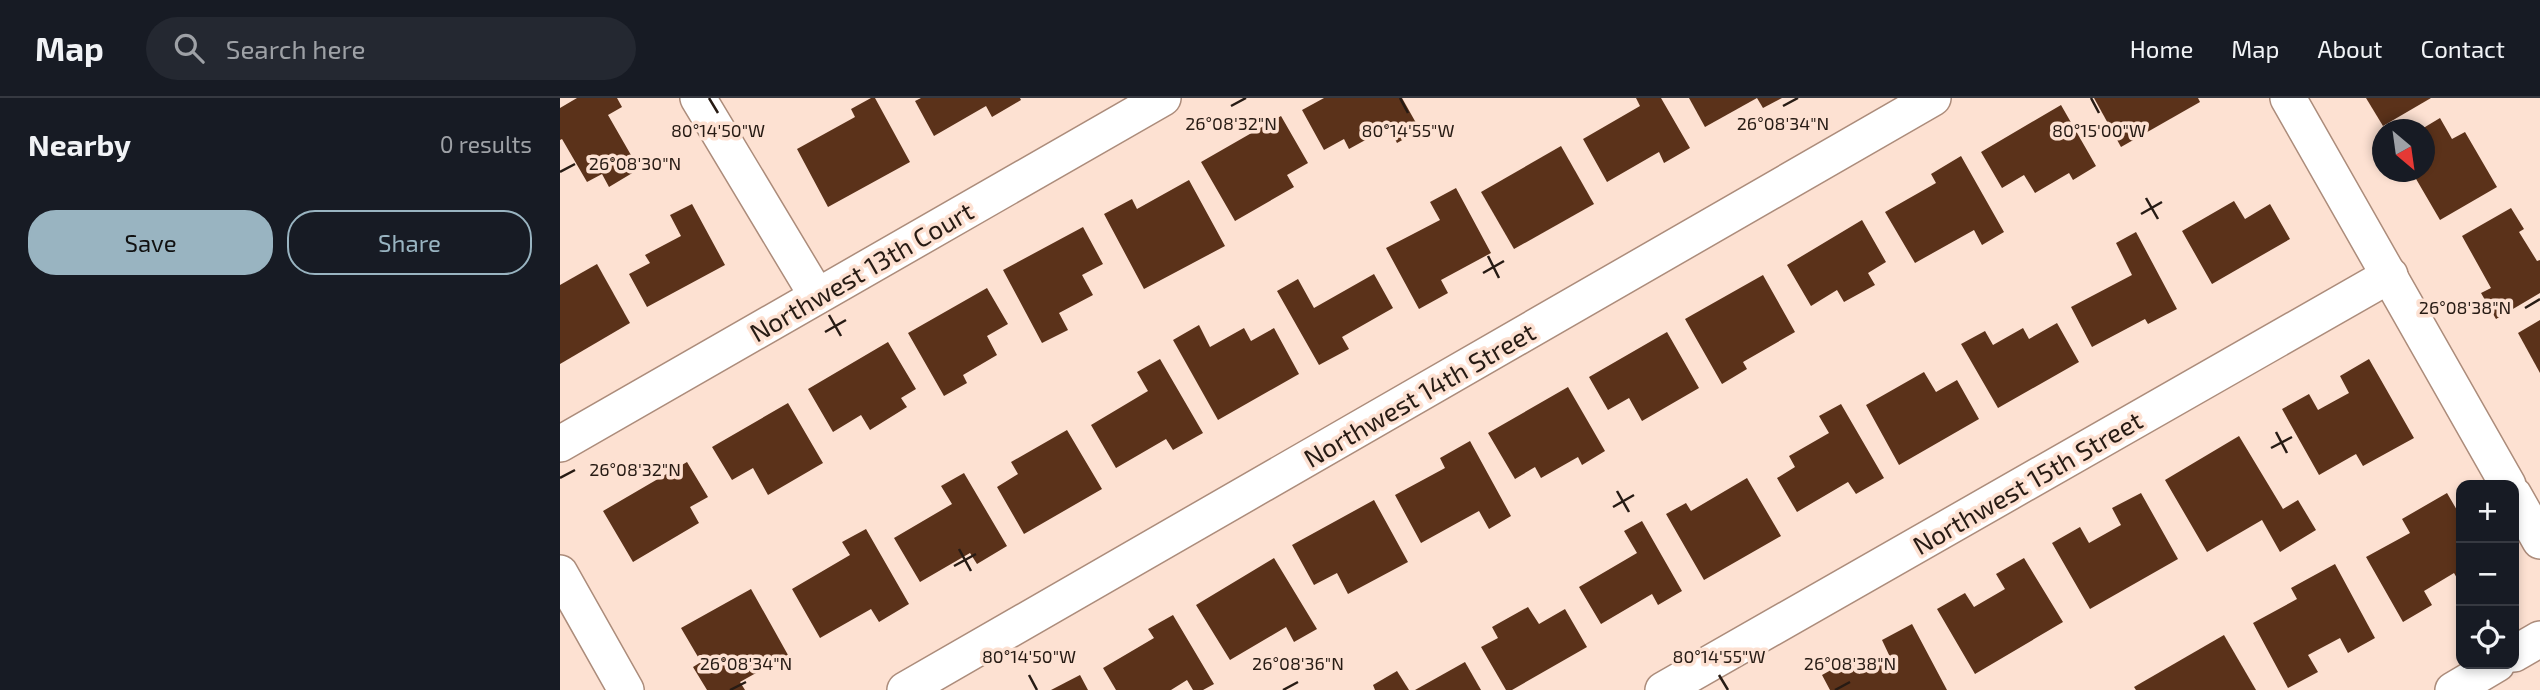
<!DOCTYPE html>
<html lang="en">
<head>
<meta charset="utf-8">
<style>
  :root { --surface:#171b24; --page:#242831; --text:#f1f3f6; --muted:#9ea1a6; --line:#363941; --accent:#99b4c1 }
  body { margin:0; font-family:"Exo 2",sans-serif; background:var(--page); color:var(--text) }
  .controls { position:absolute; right:21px; bottom:21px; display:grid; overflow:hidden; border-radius:14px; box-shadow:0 4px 10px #0003 }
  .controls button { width:63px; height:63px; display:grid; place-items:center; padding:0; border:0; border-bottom:2px solid var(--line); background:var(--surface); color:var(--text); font:35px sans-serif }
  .compass { position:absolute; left:1812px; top:21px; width:63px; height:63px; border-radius:50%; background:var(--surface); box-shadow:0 4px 10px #0003; rotate:151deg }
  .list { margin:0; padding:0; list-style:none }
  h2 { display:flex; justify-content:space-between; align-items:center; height:91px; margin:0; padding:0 28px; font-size:30px }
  h2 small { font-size:23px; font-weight:400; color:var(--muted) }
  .actions { display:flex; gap:14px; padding:21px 28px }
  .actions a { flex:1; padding:16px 0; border:2px solid var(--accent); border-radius:28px; text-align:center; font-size:24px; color:var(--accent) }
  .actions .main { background:var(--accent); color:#111 }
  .icon { flex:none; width:38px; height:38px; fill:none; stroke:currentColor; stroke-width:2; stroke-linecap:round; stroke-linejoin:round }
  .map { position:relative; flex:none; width:1980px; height:592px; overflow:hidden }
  header { display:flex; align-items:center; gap:42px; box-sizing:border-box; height:98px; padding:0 35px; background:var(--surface); border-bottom:2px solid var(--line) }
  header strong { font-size:33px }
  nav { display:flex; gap:38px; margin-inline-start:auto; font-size:24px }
  .search { width:490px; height:63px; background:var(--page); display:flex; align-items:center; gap:18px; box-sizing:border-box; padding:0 24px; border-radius:38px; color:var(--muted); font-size:26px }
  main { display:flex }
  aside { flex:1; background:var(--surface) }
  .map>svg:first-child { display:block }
  .building { fill:#5b321a }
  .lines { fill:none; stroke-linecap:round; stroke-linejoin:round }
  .street-casing { stroke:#ac8c7b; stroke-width:38 }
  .street { stroke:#fff; stroke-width:35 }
  .ticks { fill:none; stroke:#271b14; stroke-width:2.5 }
  .labels { text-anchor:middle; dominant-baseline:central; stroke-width:7; stroke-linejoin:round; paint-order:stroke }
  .street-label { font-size:26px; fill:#271b14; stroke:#fde1d2 }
  .ticks-label { font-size:18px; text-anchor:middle; fill:#271b14; stroke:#fde1d2; stroke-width:7; stroke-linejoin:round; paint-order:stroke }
</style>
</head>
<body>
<header>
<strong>Map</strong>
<div class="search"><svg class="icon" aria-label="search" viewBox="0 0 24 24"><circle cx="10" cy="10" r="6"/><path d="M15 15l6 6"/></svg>Search here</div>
<nav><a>Home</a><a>Map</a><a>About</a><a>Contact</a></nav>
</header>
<main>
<aside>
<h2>Nearby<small>0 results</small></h2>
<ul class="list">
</ul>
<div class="actions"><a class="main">Save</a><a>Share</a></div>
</aside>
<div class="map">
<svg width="1980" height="592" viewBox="0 0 1980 592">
  <rect width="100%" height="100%" fill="#fde1d2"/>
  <g class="building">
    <polygon points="17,0 57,0 62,9 48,17 79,71 49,89 42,76 27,84 2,41 0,42 0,10"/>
    <polygon points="311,0 315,0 350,64 268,109 237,51 295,19 291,11"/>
    <polygon points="361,0 460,0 461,2 432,19 426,8 374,38 355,3"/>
    <polygon points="764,0 842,0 860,32 837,45 829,29 789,51 784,41 764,52 742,12"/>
    <polygon points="1076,0 1101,0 1130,50 1104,65 1099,54 1047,84 1023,41 1080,8"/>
    <polygon points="1129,0 1197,0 1145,29"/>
    <polygon points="1197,0 1222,0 1203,10"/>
    <polygon points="1534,0 1638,0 1640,4 1561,49"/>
    <polygon points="1806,0 1871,0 1823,28"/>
    <polygon points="1501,7 1536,68 1513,82 1509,75 1475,95 1464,77 1442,90 1421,54"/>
    <polygon points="721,18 748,65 727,77 734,89 675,123 641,64"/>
    <polygon points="1880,20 1892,41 1905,34 1937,89 1880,122 1852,74 1864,74 1864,32 1860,32"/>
    <polygon points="1001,48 1034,106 954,151 921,94"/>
    <polygon points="1401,58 1444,134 1422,147 1414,132 1355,165 1325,114 1376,85 1371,76"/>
    <polygon points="629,82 665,148 584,191 544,116 572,101 577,111"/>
    <polygon points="896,90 931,155 881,182 888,195 859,211 826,150 880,122 870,104"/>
    <polygon points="1674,103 1685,121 1710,106 1730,141 1652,186 1622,133"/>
    <polygon points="132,106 165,167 87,209 69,176 90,165 85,157 121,138 110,117"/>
    <polygon points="1951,110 1964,131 1959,134 1977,163 1980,162 1980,195 1936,221 1921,195 1931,190 1902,138"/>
    <polygon points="1302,122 1326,164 1308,175 1315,187 1284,204 1277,192 1251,208 1227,167"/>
    <polygon points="523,129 543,166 522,177 533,197 499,215 508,232 482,245 443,172"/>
    <polygon points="1576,134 1617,211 1588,226 1585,221 1532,249 1511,209 1572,177 1556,145"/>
    <polygon points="37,166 70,225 0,266 0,187"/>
    <polygon points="814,176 833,210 782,239 789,251 759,267 717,193 738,181 754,210"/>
    <polygon points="1203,177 1235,234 1183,264 1187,271 1162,286 1125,221"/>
    <polygon points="427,190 448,226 427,238 437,257 403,277 407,285 384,298 348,235"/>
    <polygon points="1980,222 1980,275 1958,235"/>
    <polygon points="1497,225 1519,264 1438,310 1401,246 1425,233 1433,247 1463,230 1469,241"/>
    <polygon points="639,227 650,249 684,230 691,243 714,230 739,276 658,322 613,242"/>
    <polygon points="1107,234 1139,290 1082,323 1069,300 1048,312 1029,279"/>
    <polygon points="328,244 356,291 341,300 347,309 310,332 301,317 273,334 248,291"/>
    <polygon points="600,261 643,335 613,352 606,341 556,370 531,327 588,293 577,274"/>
    <polygon points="1809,261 1854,340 1803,368 1796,356 1759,377 1722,311 1749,296 1758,312 1789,295 1780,278"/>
    <polygon points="1364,274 1376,294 1397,282 1419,321 1339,367 1306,307"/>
    <polygon points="1008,289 1045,353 1022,367 1018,359 981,380 975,369 955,381 928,335"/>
    <polygon points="228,305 263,365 208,397 193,370 172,382 152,349"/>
    <polygon points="1281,306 1324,380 1296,396 1288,384 1237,414 1217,380 1235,369 1229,358 1269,335 1259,318"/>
    <polygon points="507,332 542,391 464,436 437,389 458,376 451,364"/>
    <polygon points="1679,338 1723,411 1738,402 1756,432 1720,454 1702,422 1647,454 1605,382"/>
    <polygon points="910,343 951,418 929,431 919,413 861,445 835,397 885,370 880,360"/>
    <polygon points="127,364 148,399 130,409 139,425 73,464 43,413"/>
    <polygon points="404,375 447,448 417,466 410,455 360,484 334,440 392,406 381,388"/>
    <polygon points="1187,380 1221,438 1144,482 1106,416 1126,405 1131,413"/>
    <polygon points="1581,395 1618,461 1530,511 1492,445 1520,429 1529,445 1561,427 1552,410"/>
    <polygon points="1887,395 1901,419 1901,487 1894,475 1864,493 1872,507 1843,524 1806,459 1850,435 1842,421"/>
    <polygon points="814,402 848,464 788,496 777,475 754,487 732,447"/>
    <polygon points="1082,423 1122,493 1098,507 1092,496 1041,526 1019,489 1077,455 1064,433"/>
    <polygon points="306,431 349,506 319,524 311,511 260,540 232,491 290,457 282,444"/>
    <polygon points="714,460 757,531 734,544 726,529 670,562 636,507"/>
    <polygon points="1464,460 1503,524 1415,576 1377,511 1405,495 1414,509 1445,491 1436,476"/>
    <polygon points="1775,466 1815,540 1788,555 1780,540 1748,557 1758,574 1728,590 1693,525 1737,501 1731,490"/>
    <polygon points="191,491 228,557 180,584 185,592 147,592 133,569 141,564 121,530"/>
    <polygon points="968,509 979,526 1005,511 1027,549 952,592 946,592 921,549 938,540 932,529"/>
    <polygon points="613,517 654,586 643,592 633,592 627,582 611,592 556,592 543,570 594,540 588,531"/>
    <polygon points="1352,526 1387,592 1270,592 1262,577 1291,561 1299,576 1330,559 1322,542"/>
    <polygon points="1664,537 1696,592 1576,592 1574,589"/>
    <polygon points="905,564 921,592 855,592"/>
    <polygon points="837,573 849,592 815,592 813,587"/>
    <polygon points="520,577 528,592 491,592"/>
  </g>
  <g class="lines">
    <defs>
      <g id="street">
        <polyline points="138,0 257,198"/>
        <polyline points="1728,0 1948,387"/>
        <polyline points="0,346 603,0"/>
        <polyline points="1954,397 1980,443"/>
        <polyline points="0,475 66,592"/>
        <polyline points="1954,556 1980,541"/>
        <polyline points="345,592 1373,0"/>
        <polyline points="1103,592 1830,177"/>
        <polyline points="1893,592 1937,566"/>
      </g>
    </defs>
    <use href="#street" class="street-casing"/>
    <use href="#street" class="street"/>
  </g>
  <path class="ticks" d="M149,0L158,15M840,0L848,15M1531,0L1539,15M671,8L686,0M1223,8L1238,0M0,74L15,66M1586,100L1598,121M1581,116L1602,104M928,158L939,180M923,175L944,163M1965,210L1980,201M269,217L281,238M265,234L286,222M1716,334L1727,355M1711,350L1732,339M0,380L15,372M1057,393L1069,414M1053,409L1074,397M399,451L411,473M394,468L416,456M469,577L477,592M1159,577L1168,592M170,592L186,584M723,592L738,584M1275,592L1290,584"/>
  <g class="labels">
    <g class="street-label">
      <text transform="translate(301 173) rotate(-30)">Northwest 13th Court</text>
      <text transform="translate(859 296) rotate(-30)">Northwest 14th Street</text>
      <text transform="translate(1467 384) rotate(-30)">Northwest 15th Street</text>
    </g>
  </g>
  <g class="ticks-label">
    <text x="671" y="32">26°08'32"N</text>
    <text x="1223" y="32">26°08'34"N</text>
    <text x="158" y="39">80°14'50"W</text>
    <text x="848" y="39">80°14'55"W</text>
    <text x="1539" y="39">80°15'00"W</text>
    <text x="75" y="72">26°08'30"N</text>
    <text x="1905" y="216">26°08'38"N</text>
    <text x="75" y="378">26°08'32"N</text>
    <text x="469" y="565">80°14'50"W</text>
    <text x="1159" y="565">80°14'55"W</text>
    <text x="186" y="572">26°08'34"N</text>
    <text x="738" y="572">26°08'36"N</text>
    <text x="1290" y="572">26°08'38"N</text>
  </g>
</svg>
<div class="controls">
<button>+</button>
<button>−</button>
<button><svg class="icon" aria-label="locate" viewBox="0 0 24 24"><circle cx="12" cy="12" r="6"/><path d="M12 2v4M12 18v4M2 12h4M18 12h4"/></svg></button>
</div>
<svg class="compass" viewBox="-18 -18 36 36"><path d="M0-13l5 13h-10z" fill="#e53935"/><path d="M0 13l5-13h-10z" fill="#9ea1a6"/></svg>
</div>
</main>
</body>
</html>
